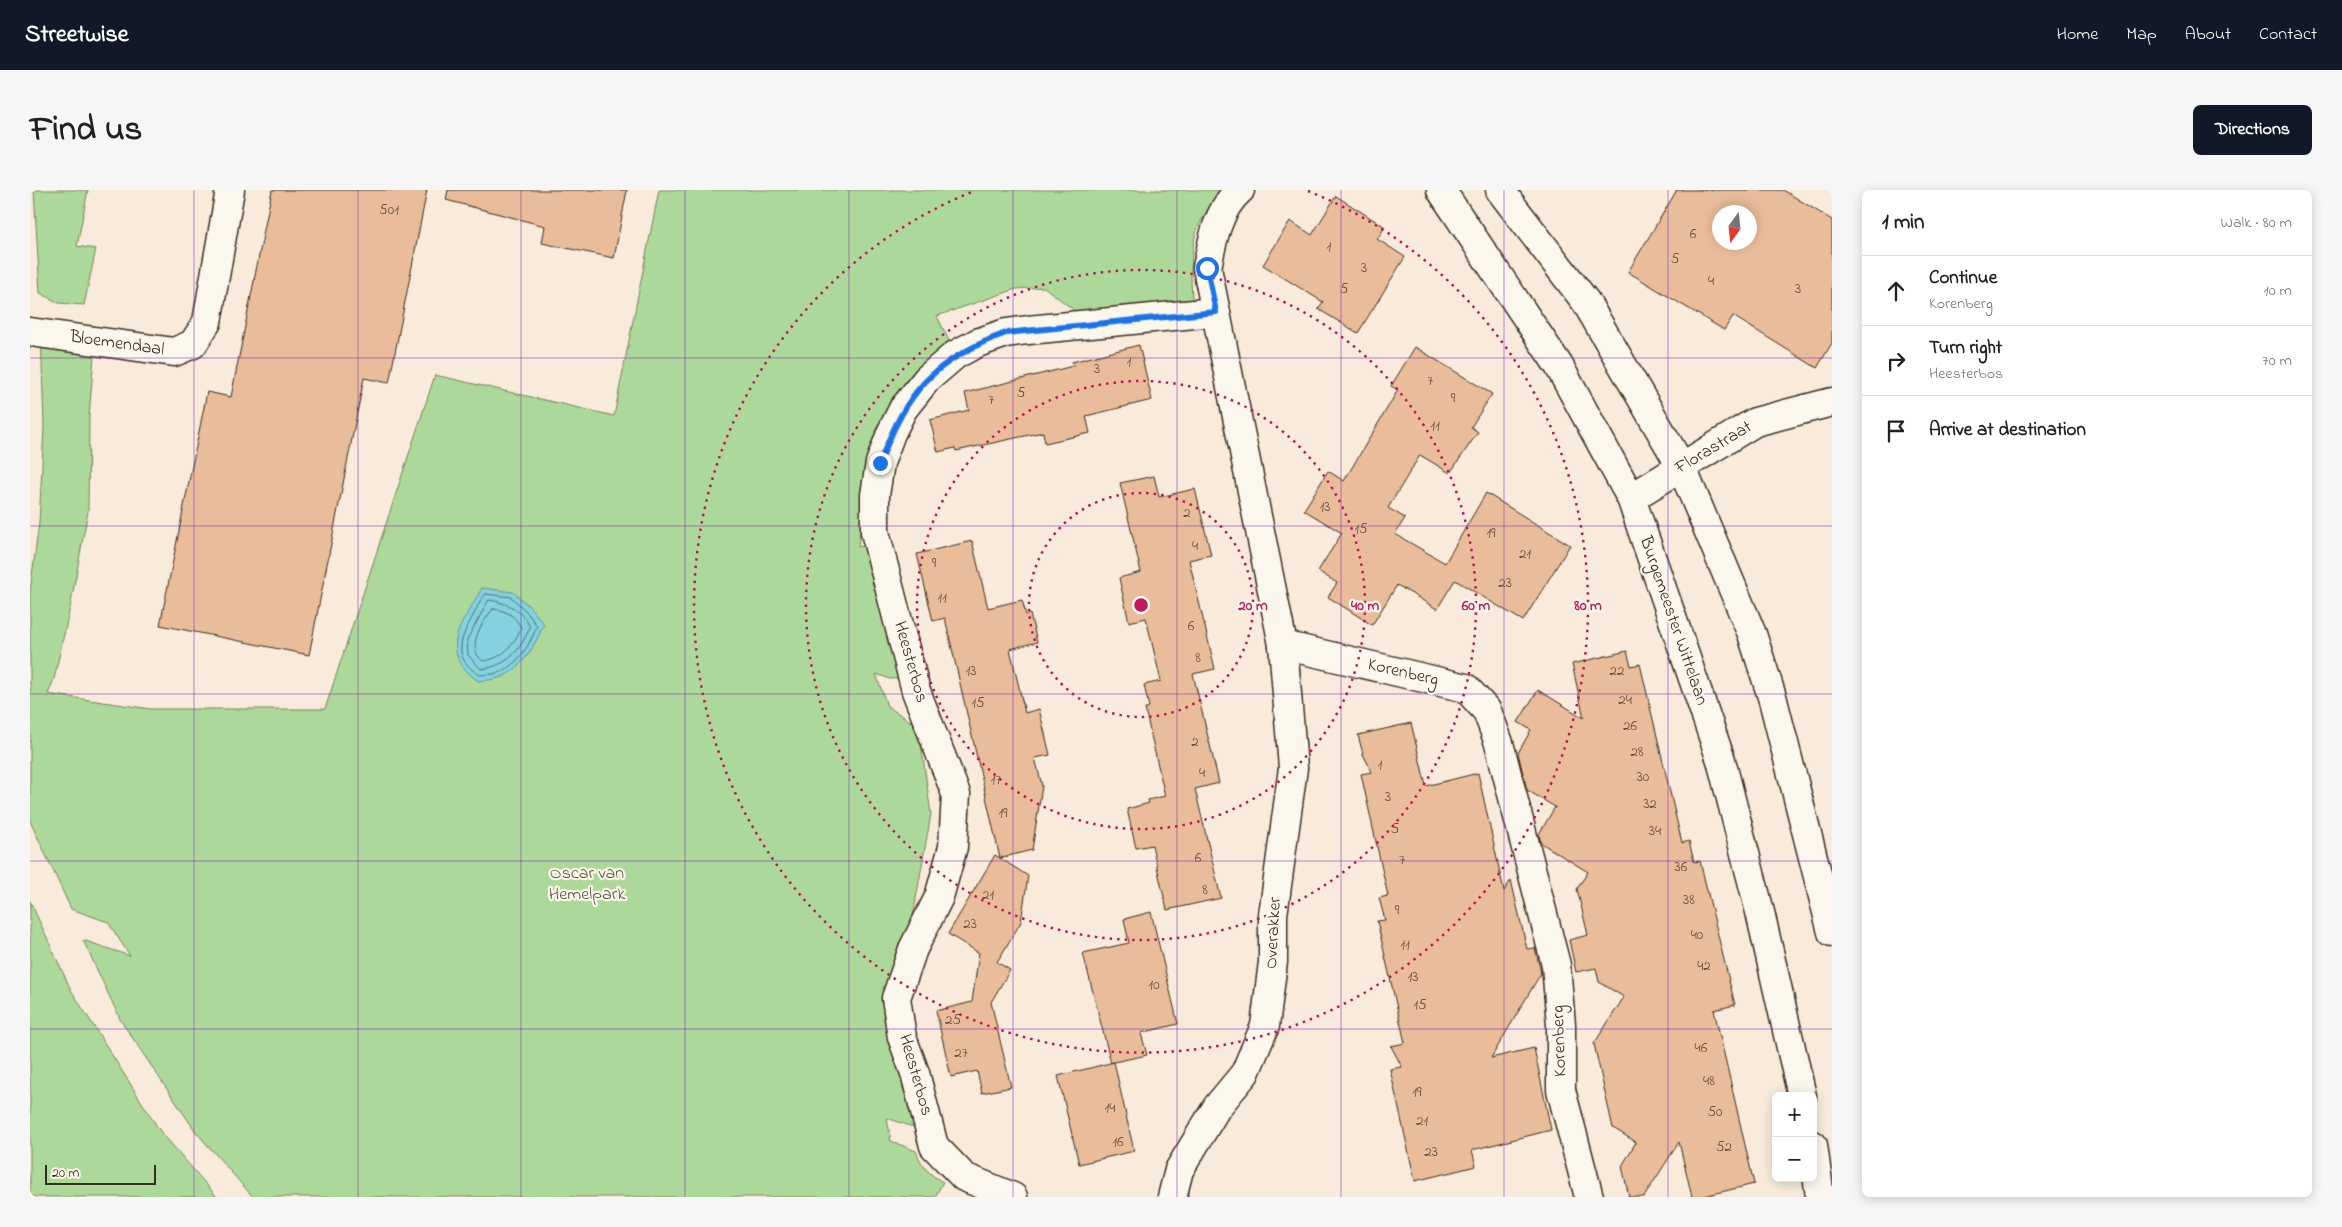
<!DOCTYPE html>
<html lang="en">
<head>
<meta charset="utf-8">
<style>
  :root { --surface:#fff; --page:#f6f6f6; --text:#202124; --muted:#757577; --line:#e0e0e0; --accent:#111827 }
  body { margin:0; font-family:"Indie Flower",sans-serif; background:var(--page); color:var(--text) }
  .controls { position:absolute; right:15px; bottom:15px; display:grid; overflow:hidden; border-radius:8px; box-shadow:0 2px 12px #0003 }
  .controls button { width:45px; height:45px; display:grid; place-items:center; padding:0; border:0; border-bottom:1px solid var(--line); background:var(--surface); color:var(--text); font:25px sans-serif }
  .compass { position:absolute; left:1682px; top:15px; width:45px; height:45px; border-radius:50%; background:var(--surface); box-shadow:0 2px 12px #0003; rotate:195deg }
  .scale { position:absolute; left:15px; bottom:12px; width:111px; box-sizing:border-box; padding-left:5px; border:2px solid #3b2a1e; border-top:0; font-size:14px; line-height:18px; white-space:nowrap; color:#3b2a1e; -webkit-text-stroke:4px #fbf7ec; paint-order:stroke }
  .stop { position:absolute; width:15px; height:15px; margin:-11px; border:4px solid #1a73e8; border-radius:50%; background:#fff }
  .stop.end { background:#1a73e8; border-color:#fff; box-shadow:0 1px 5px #0008 }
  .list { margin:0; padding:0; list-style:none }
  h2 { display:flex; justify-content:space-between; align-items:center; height:65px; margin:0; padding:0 20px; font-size:21px }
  h2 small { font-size:16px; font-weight:400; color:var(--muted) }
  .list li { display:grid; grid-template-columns:32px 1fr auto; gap:15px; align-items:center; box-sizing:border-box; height:70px; padding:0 20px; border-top:1px solid var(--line) }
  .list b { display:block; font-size:19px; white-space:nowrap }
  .list p { margin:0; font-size:16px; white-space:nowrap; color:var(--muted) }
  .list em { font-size:16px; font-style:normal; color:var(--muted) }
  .icon { flex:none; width:28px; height:28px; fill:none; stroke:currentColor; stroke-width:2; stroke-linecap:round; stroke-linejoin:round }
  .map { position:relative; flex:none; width:1802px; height:1007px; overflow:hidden; border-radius:8px }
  header { display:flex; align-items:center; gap:30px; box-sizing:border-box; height:70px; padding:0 25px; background:var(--accent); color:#fff }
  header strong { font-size:24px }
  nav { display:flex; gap:28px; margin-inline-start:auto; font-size:18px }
  .intro { display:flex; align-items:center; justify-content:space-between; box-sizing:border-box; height:120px; padding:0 30px }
  h1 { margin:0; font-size:35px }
  .button { padding:12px 22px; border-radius:8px; background:var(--accent); color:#fff; font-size:18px; font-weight:700 }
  main { display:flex; gap:30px; padding:0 30px }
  aside { flex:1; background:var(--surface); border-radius:8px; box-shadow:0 2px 12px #0003 }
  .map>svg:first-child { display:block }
  .green { fill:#acd999; stroke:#74825c }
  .water { fill:#83d2e1; stroke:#668f93 }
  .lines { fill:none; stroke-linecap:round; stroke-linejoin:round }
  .shore { stroke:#586d6c; stroke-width:1 }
  .building { fill:#eabd9a; stroke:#3b2a1e; fill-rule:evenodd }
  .street-casing { stroke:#3b2a1e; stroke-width:31 }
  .secondary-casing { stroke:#3b2a1e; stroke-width:31 }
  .street { stroke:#fbf7ec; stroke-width:28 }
  .secondary { stroke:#fbf7ec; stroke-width:28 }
  .route { stroke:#1a73e8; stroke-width:6 }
  .grid { fill:none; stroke:#7b2cbf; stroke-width:1; stroke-opacity:0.55 }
  .ring { fill:none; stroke:#c2185b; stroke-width:2.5; stroke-dasharray:2.5 5 }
  .labels { text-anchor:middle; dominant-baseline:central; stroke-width:4.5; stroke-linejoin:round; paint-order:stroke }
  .number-label { font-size:15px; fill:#674f3d }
  .street-label { font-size:18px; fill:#3b2a1e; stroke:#fbf7ec }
  .park-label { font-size:18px; fill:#57563d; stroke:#fbf7ec }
  .centre { fill:#c2185b; stroke:#fbf7ec; stroke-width:2.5 }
  .ring-label { font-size:15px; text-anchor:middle; font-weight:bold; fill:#c2185b; stroke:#fbf7ec; stroke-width:4.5; stroke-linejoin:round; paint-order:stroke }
</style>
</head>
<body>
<header>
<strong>Streetwise</strong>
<nav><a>Home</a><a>Map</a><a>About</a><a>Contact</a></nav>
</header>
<div class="intro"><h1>Find us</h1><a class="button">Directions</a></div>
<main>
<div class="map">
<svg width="1802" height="1007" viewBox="0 0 1802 1007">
  <rect width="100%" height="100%" fill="#f8ebdc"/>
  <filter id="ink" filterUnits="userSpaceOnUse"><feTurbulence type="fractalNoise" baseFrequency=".02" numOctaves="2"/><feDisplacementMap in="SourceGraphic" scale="10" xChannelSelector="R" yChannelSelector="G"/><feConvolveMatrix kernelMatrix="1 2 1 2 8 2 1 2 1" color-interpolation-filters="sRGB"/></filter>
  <g filter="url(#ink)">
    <g class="green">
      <polygon points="4,0 58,0 47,56 66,59 54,115 29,113 10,103"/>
      <path d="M629,0H1193C1183,11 1171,28 1166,43C1160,63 1160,93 1163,114L1049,124L1014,97L986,99L907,126L922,157L900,170L835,334L831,335L828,357L838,355L872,488L860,489L846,484L857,516L885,534L891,553L901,624L883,726L855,807L873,898L886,938L857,928L861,951L886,961C891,975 899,985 913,992L905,1007H223L166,942L91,831L53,750L100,766L78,732L41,719L0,631V401L9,333L14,237L11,144L65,154L59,227L58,321L40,418L24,489L18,504L121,519H295L405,185L584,226Z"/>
      <polygon points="0,711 41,800 130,941 187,1007 0,1007"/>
    </g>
    <path class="water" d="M452,398L483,402L500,417L514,434C505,455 493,478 472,487C465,490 455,490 448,491C406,459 432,435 452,398Z"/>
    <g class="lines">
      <g class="shore">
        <path d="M456,404L481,407L496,421L507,436C500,454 489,474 470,482C464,485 456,484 450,485C420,467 431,448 444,424C447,417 451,408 456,404Z"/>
        <path d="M459,410C478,413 491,419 500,437C490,461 478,476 451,479L438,465L437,450Z"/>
        <path d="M463,419C476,420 486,426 491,438C484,455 472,469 453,471C435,458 452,432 463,419Z"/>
      </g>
    </g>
    <g class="building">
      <polygon points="242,0 397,0 359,193 334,188 279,465 130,435 177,202 201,207"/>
      <polygon points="418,0 597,0 584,68 512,53 515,36 416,10"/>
      <path d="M1647,0H1753L1802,30V153L1787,178L1703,126L1694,140L1598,82ZM1690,22H1720V52H1690Z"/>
      <polygon points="1306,6 1355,37 1347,49 1375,67 1328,143 1288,119 1293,112 1233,75 1260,31 1282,45"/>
      <polygon points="1109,155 1122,210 1056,226 1060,243 1015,253 1013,242 926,261 925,258 908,262 900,230 939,220 935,203 1043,176 1042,172"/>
      <polygon points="1385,157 1462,204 1441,237 1448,242 1420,283 1390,265 1358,318 1375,328 1365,344 1415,373 1456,303 1540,355 1493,431 1425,390 1407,419 1367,395 1342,435 1298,407 1307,393 1288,381 1312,343 1274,320 1298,281 1314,291 1368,200 1361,196"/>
      <polygon points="1124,286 1129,307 1165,299 1181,365 1159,370 1185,479 1163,484 1189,593 1165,599 1191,708 1137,720 1122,655 1106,658 1097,619 1119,613 1118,610 1135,606 1115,519 1119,517 1114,495 1131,491 1116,428 1099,432 1089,388 1111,382 1090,293"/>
      <polygon points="942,351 958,418 992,410 996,425 1000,424 1007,452 980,459 995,523 1009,519 1020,565 1005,568 1012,596 1002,660 970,668 915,428 903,431 887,364"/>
      <polygon points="1597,461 1601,476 1610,474 1652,653 1659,651 1664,672 1670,671 1705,815 1684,820 1724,994 1670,1007 1662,1007 1649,952 1614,1007 1599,1007 1592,976 1606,952 1583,938 1564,854 1594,807 1569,792 1566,778 1546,782 1539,750 1558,745 1547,699 1558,682 1511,653 1509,644 1525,617 1497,600 1488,563 1501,540 1488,532 1508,500 1554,528 1542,474"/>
      <polygon points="1381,533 1396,596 1448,583 1474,701 1481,690 1497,759 1505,758 1511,783 1461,868 1504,858 1521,940 1442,960 1446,976 1385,991 1360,879 1372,877 1361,856 1375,853 1347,731 1355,730 1349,708 1358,706 1331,584 1342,582 1333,564 1328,545"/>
      <polygon points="965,665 998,686 991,732 967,772 980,780 961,812 981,897 952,903 947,881 921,887 906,821 942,812 949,763 918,744"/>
      <polygon points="1121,722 1148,834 1111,843 1117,865 1084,872 1104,961 1049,974 1028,886 1084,872 1081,873 1053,763 1099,753 1094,729"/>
    </g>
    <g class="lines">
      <defs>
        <g id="street">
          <polyline points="0,142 144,162 163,154 177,132 200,0"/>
          <polyline points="1601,308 1725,232 1802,212"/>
          <polyline points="1253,455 1436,498 1457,521 1469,553 1526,775 1531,835 1531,900 1559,1007"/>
          <polyline points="983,1007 934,987 904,956 885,883 872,847 866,808 883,759 909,707 923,657 926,604 886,501 845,342 845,305 850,273 861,243 873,219 897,189 925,165 947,153 976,143 998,140 1185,122"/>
          <path d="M1142,1007L1149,980L1187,917L1215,883L1235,836L1243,772V725L1263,578L1253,455L1177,78C1182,51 1188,19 1210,0"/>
        </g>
        <g id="secondary">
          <polyline points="1411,0 1529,176 1601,308 1691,570 1730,722 1772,906"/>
          <polyline points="1470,0 1556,112 1652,278 1722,444 1743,510 1802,742"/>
          <polyline points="1783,955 1790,1007"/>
        </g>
      </defs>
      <use href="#street" class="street-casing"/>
      <use href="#secondary" class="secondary-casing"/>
      <use href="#street" class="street"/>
      <use href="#secondary" class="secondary"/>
    </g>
  </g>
  <g class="lines" filter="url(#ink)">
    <path class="route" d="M850,273C875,202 905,169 976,143L1186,122L1177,78"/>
  </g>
  <path class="grid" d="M164,0V1007M328,0V1007M491,0V1007M655,0V1007M819,0V1007M983,0V1007M1147,0V1007M1311,0V1007M1474,0V1007M1638,0V1007M0,168H1802M0,336H1802M0,504H1802M0,671H1802M0,839H1802"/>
  <g class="ring">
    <circle cx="1111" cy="415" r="112"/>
    <circle cx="1111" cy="415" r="224"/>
    <circle cx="1111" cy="415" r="335"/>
    <path d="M1278 1A447 447 0 1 1 944 1"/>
  </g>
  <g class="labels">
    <g class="number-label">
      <text x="359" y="20">501</text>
      <text x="1663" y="44">6</text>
      <text x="1299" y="57">1</text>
      <text x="1645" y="69">5</text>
      <text x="1334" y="78">3</text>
      <text x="1681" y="91">4</text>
      <text x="1314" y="99">5</text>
      <text x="1768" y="99">3</text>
      <text x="1099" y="172">1</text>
      <text x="1067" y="179">3</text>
      <text x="1400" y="191">7</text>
      <text x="991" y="203">5</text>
      <text x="1423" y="208">9</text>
      <text x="961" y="210">7</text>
      <text x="1405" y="236">11</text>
      <text x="1295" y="317">13</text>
      <text x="1157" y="323">2</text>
      <text x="1331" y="339">15</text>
      <text x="1461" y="343">19</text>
      <text x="1165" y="356">4</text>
      <text x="1495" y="364">21</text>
      <text x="904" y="373">9</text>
      <text x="1475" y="393">23</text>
      <text x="912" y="408">11</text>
      <text x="1161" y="436">6</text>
      <text x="1168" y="468">8</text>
      <text x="941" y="481">13</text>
      <text x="1587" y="481">22</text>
      <text x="1595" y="510">24</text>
      <text x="948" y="513">15</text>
      <text x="1600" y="536">26</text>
      <text x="1165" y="552">2</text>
      <text x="1607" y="562">28</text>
      <text x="1350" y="575">1</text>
      <text x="1172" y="583">4</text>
      <text x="1613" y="587">30</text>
      <text x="966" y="590">17</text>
      <text x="1358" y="607">3</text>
      <text x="1620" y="614">32</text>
      <text x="973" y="623">19</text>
      <text x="1365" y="639">5</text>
      <text x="1625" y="641">34</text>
      <text x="1168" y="668">6</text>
      <text x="1372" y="670">7</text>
      <text x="1651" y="677">36</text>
      <text x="1175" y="700">8</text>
      <text x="958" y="705">21</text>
      <text x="1659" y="710">38</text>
      <text x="1367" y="720">9</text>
      <text x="940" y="734">23</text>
      <text x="1667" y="745">40</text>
      <text x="1375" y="755">11</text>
      <text x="1674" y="776">42</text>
      <text x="1383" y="787">13</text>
      <text x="1124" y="795">10</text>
      <text x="1390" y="815">15</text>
      <text x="923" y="830">25</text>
      <text x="1671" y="858">46</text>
      <text x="931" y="863">27</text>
      <text x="1679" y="891">48</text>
      <text x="1387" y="902">19</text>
      <text x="1080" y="918">14</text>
      <text x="1685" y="922">50</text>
      <text x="1392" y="931">21</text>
      <text x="1088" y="952">16</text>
      <text x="1694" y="957">52</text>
      <text x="1401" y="962">23</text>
    </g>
    <g class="street-label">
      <text transform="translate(87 154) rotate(8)">Bloemendaal</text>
      <text transform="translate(1684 258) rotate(-31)">Florastraat</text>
      <text transform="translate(1643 431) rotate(71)">Burgemeester Wittelaan</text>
      <text transform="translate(880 472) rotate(74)">Heesterbos</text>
      <text transform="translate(1373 483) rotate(13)">Korenberg</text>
      <text transform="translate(1244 743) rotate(-87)">Overakker</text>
      <text transform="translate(1530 851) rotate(-92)">Korenberg</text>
      <text transform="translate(885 885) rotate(74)">Heesterbos</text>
    </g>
    <g class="park-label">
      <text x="557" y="684">Oscar van<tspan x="557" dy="21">Hemelpark</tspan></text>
    </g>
  </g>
  <circle cx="1111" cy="415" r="8" class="centre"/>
  <g class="ring-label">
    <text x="1223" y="420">20 m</text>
    <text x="1335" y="420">40 m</text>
    <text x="1446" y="420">60 m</text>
    <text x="1558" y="420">80 m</text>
  </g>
</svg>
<div class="controls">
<button>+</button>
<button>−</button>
</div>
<svg class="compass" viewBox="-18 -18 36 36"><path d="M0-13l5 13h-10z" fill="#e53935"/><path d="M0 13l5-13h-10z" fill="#757577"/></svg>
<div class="scale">20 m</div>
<div class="stop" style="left:1177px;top:78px"></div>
<div class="stop end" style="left:850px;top:273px"></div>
</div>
<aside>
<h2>1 min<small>Walk · 80 m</small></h2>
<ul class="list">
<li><svg class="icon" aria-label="ahead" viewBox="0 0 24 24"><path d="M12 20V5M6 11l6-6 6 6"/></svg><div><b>Continue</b><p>Korenberg</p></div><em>10 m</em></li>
<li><svg class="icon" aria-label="right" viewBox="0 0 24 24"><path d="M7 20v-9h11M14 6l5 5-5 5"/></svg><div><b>Turn right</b><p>Heesterbos</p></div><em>70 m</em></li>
<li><svg class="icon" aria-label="arrive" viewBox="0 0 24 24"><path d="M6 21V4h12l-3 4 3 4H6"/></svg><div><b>Arrive at destination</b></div></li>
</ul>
</aside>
</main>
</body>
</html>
